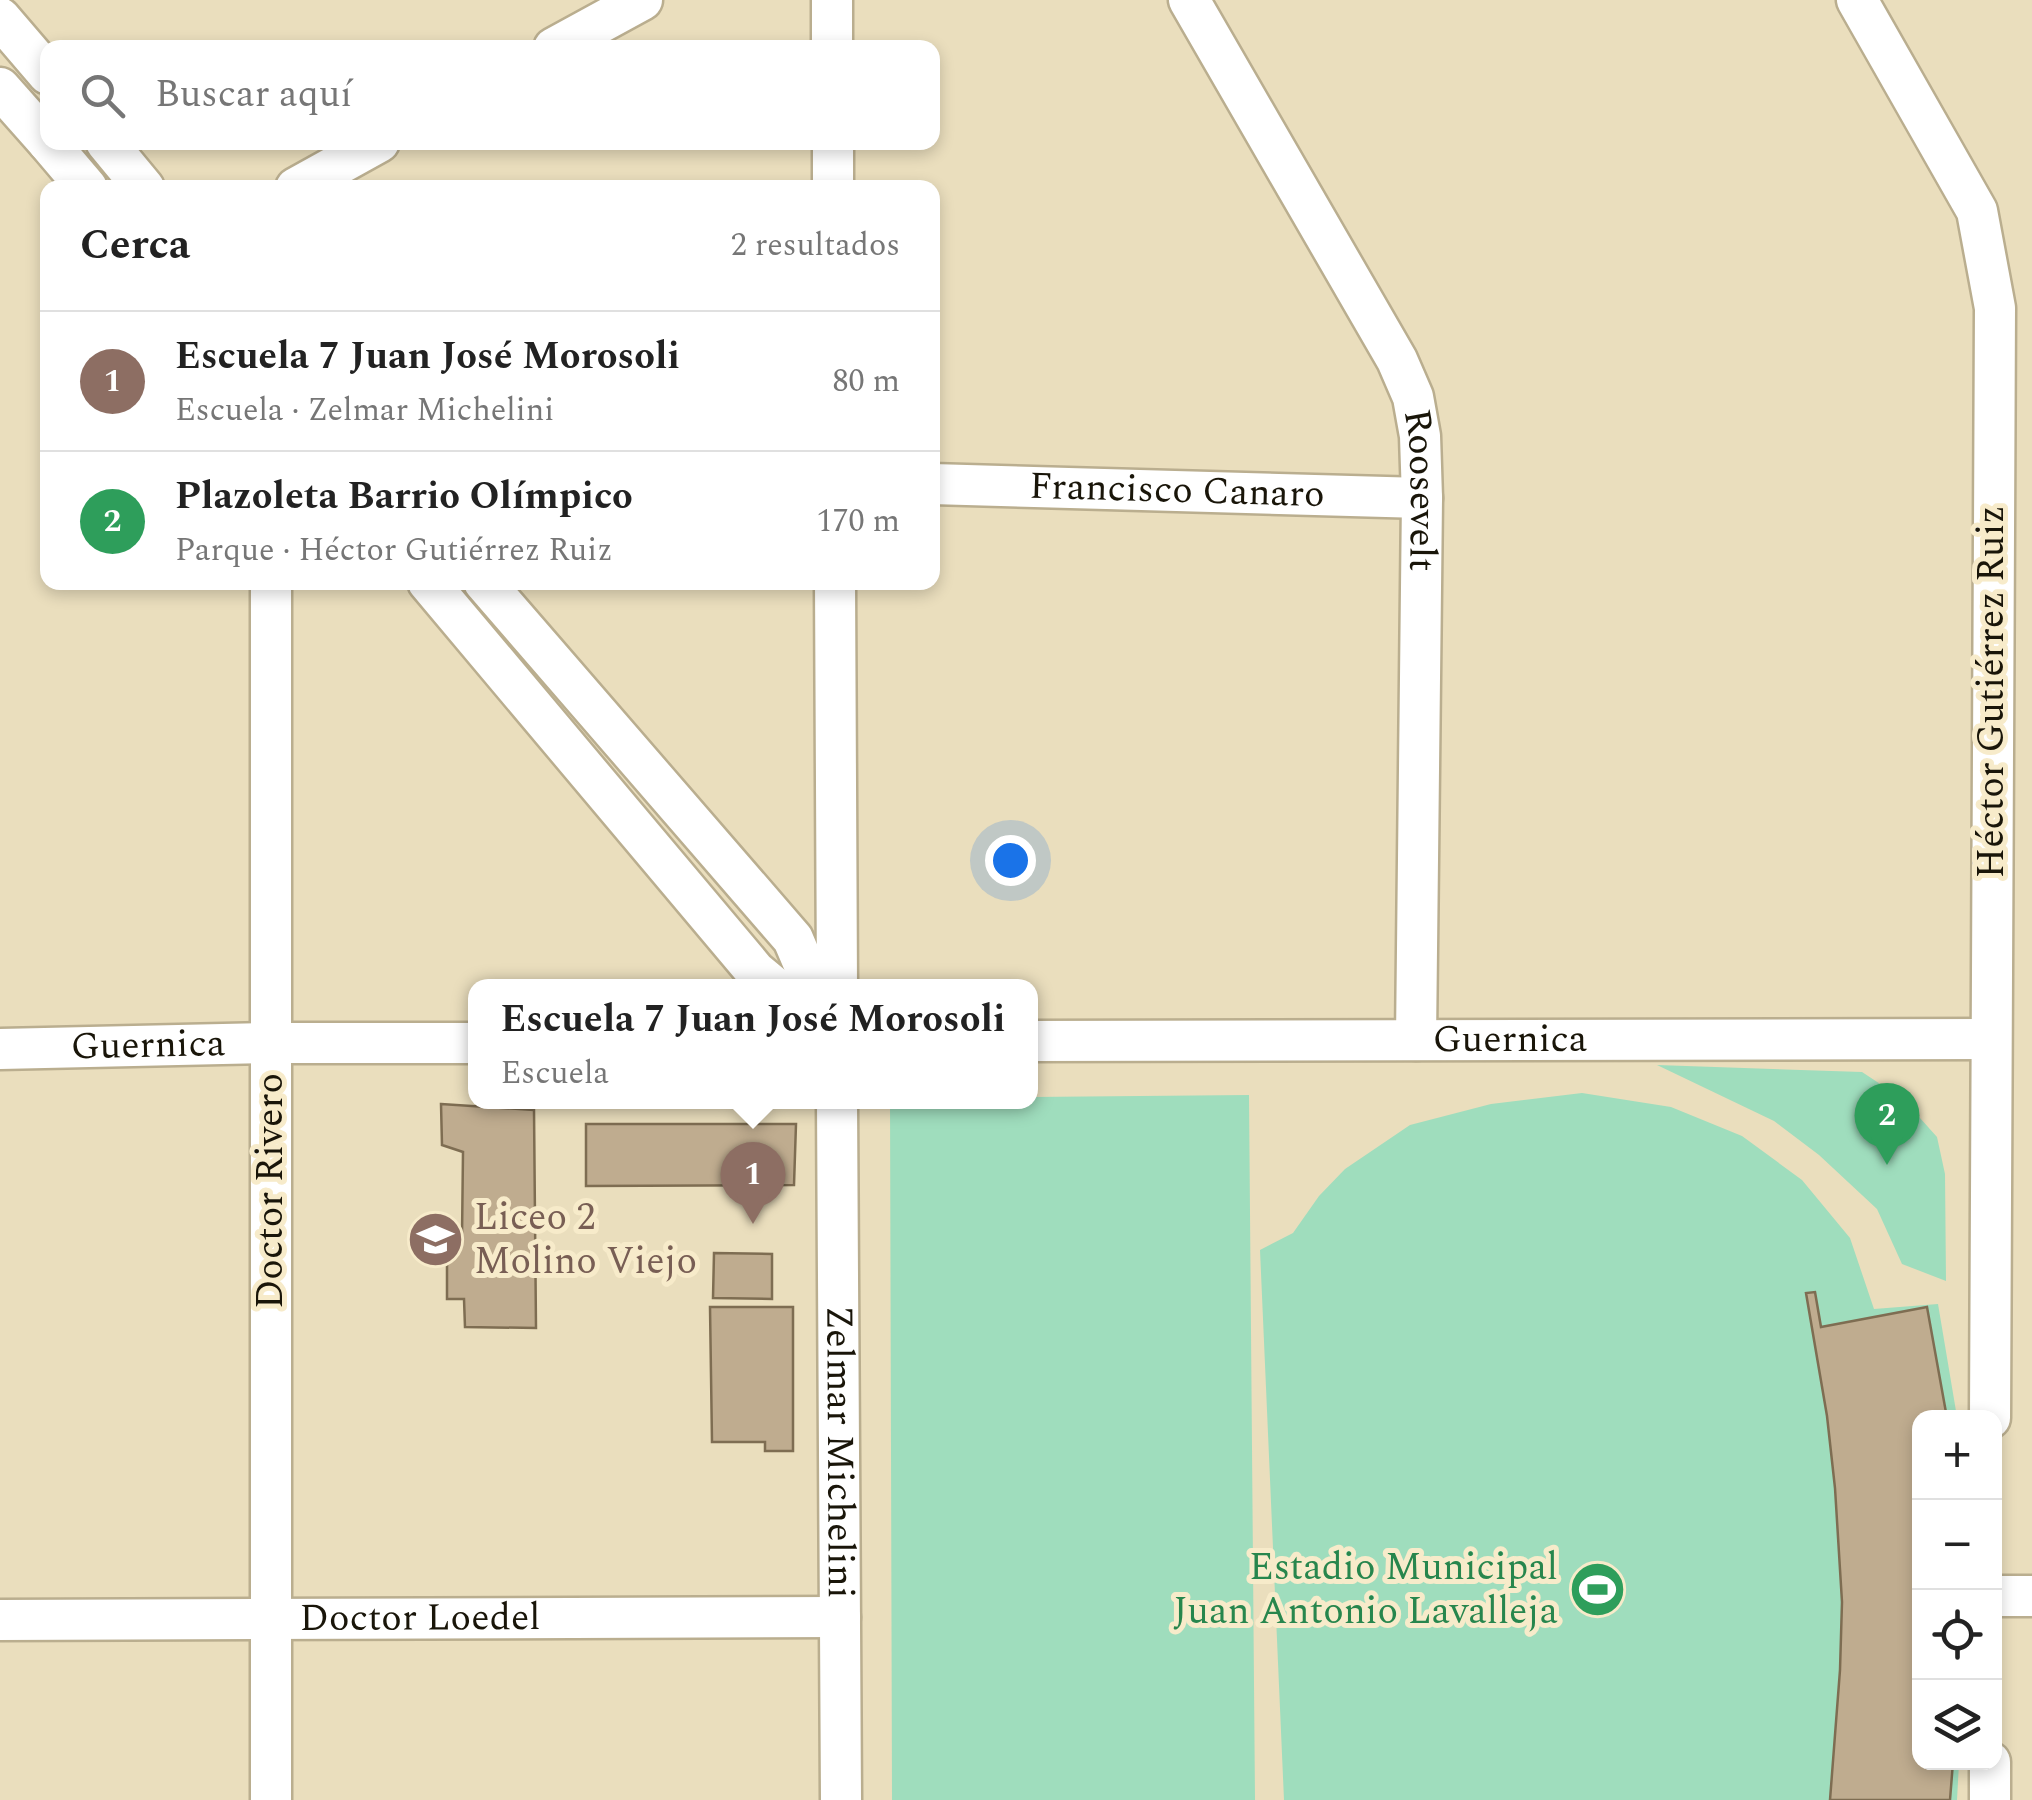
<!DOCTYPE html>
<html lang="es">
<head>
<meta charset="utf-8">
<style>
  :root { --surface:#fff; --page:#f2f2f2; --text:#222; --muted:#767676; --line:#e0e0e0; --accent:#1b54a5 }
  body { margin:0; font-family:Spectral,serif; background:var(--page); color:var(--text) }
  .controls { position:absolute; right:30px; bottom:30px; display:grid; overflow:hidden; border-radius:20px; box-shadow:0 5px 15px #0003 }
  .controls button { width:90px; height:90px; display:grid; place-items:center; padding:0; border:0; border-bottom:2px solid var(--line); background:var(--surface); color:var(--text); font:50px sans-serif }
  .you { position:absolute; left:1010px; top:860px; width:35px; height:35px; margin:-25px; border:8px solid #fff; border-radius:50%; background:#1a73e8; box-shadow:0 0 0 15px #1a73e833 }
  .badge { display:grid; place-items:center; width:65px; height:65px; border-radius:50%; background:var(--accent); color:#fff; font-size:32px; font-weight:700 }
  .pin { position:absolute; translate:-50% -82px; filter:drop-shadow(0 2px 5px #0008) }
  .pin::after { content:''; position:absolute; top:52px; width:35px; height:30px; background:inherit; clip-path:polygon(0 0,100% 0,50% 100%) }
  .popup { position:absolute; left:468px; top:979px; width:570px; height:130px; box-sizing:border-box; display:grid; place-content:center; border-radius:20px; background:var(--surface); filter:drop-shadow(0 2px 8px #0005); font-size:32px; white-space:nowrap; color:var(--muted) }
  .popup b { font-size:38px; color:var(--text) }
  .popup::after { content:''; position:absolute; left:50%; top:100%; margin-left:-20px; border:20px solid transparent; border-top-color:var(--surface) }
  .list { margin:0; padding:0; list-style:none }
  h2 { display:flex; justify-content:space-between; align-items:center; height:130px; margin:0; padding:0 40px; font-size:42px }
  h2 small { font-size:32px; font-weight:400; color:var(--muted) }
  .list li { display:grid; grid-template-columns:65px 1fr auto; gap:30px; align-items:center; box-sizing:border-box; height:140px; padding:0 40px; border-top:2px solid var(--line) }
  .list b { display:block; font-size:38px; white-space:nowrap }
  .list p { margin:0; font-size:32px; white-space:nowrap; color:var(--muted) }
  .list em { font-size:32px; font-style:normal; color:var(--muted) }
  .icon { flex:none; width:55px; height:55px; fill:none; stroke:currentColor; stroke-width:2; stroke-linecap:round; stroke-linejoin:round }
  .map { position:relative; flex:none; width:2032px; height:1800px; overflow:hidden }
  .search { position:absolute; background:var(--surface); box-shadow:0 5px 15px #0003; left:40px; top:40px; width:900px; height:110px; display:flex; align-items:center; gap:25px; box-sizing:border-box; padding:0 35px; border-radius:20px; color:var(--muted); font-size:38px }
  .panel { position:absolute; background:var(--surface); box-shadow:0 5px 15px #0003; left:40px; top:180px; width:900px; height:410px; border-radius:20px }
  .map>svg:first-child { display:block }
  .green { fill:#9fddbd }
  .building { fill:#bfac8f; stroke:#7e6d52; stroke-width:2.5 }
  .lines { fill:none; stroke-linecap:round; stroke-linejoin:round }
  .minor-casing { stroke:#baae8f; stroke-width:45 }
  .minor { stroke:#fff; stroke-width:40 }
  .labels { text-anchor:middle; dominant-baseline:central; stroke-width:10; stroke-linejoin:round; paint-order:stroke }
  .street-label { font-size:38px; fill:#191509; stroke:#f7ebca }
  .education-label { font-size:38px; fill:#785e54; stroke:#f7ebca; text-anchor:start }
  .leisure-label { font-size:38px; fill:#27864d; stroke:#f7ebca; text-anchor:end }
</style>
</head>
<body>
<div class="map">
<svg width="2032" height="1800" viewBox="0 0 2032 1800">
  <rect width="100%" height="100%" fill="#eadebd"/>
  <g class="green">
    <polygon points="1657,1065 1862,1072 1903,1099 1937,1137 1945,1174 1946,1281 1902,1264 1877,1209 1819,1155 1774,1121"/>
    <polygon points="1582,1093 1671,1107 1742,1136 1802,1180 1850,1238 1874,1309 1938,1304 1957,1417 1920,1418 1920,1762 1959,1763 1957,1800 1284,1800 1260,1250 1293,1233 1319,1196 1345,1169 1410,1125 1491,1104"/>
    <polygon points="1249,1095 1255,1800 892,1800 890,1102 1030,1102 1031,1097"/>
  </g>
  <g class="building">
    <polygon points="441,1104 534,1110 536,1328 465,1327 464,1299 447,1299 447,1237 462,1237 463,1152 442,1145"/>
    <polygon points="586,1124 796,1124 794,1185 586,1186"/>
    <polygon points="714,1253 772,1254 772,1299 713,1298"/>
    <polygon points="1815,1292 1821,1327 1927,1307 1947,1418 1920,1418 1920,1762 1953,1762 1950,1800 1830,1800 1840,1670 1842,1602 1835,1488 1827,1416 1806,1293"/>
    <polygon points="710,1307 793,1307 793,1451 765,1451 765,1442 712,1442"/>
  </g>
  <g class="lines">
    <defs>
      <g id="minor">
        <polyline points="832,0 832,48"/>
        <path id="s1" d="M1189,0L1397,360L1413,397L1420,436L1422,498L1416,1040"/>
        <polyline points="1857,0 1977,211 1995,308 1990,1418"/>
        <polyline points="0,18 48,74"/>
        <polyline points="554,48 642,0"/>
        <polyline points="0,88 48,142"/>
        <polyline points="48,142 87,188"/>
        <polyline points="106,142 144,188"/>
        <polyline points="833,142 833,188"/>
        <polyline points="296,188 379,142"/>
        <path id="s2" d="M932,484L1422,498"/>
        <polyline points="271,582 271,1800"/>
        <polyline points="428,582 755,971 773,986"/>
        <polyline points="484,582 793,939 813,986"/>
        <polyline points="835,582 837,986"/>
        <path id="s3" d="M1030,1041L1990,1039"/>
        <path id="s4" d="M0,1049L271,1043H476"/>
        <path id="s5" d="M837,1102L841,1800"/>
        <polyline points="1994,1596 2032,1596"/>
        <path id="s6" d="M0,1620L840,1617"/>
        <polyline points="1990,1800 1990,1762"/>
      </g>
    </defs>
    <use href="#minor" class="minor-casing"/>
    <use href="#minor" class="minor"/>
  </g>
  <defs>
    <symbol id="school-disc" viewBox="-11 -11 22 22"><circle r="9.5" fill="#8d6e63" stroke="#f7ebca"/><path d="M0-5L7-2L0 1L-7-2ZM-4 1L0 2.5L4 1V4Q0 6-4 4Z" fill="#fff"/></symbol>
    <symbol id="stadium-disc" viewBox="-11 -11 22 22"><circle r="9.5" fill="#2e9e5b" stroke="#f7ebca"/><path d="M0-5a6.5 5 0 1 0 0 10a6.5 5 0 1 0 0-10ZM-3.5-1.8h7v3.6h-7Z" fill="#fff"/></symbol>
  </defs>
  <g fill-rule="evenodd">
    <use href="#school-disc" x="404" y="1208" width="63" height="63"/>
    <use href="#stadium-disc" x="1566" y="1558" width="63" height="63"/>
  </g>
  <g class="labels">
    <g class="street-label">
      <text stroke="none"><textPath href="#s2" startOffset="245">Francisco Canaro</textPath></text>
      <text stroke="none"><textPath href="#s1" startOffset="550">Roosevelt</textPath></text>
      <text transform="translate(1992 692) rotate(-90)">Héctor Gutiérrez Ruiz</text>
      <text stroke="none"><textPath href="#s3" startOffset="480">Guernica</textPath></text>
      <text stroke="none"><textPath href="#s4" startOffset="148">Guernica</textPath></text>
      <text transform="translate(271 1191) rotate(-90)">Doctor Rivero</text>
      <text stroke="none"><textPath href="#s5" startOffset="350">Zelmar Michelini</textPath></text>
      <text stroke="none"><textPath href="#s6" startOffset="420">Doctor Loedel</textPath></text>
    </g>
    <g class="education-label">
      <text x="474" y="1218">Liceo 2<tspan x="474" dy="44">Molino Viejo</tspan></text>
    </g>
    <g class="leisure-label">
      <text x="1558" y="1568">Estadio Municipal<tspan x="1558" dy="44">Juan Antonio Lavalleja</tspan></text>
    </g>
  </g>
</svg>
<div class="controls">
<button>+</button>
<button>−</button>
<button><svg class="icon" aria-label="locate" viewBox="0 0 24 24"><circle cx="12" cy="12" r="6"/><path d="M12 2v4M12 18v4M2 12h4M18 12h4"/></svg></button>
<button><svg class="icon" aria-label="layers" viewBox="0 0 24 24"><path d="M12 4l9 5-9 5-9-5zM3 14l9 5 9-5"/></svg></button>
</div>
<div class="you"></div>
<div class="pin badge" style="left:753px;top:1224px;background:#8d6e63">1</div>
<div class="popup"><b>Escuela 7 Juan José Morosoli</b>Escuela</div>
<div class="pin badge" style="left:1887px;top:1165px;background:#2e9e5b">2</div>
<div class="search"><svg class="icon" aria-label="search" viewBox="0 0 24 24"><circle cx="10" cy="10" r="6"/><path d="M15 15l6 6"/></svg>Buscar aquí</div>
<section class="panel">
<h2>Cerca<small>2 resultados</small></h2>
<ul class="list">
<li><span class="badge" style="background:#8d6e63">1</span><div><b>Escuela 7 Juan José Morosoli</b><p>Escuela · Zelmar Michelini</p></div><em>80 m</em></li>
<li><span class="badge" style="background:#2e9e5b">2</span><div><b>Plazoleta Barrio Olímpico</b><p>Parque · Héctor Gutiérrez Ruiz</p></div><em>170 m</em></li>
</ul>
</section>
</div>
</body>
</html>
